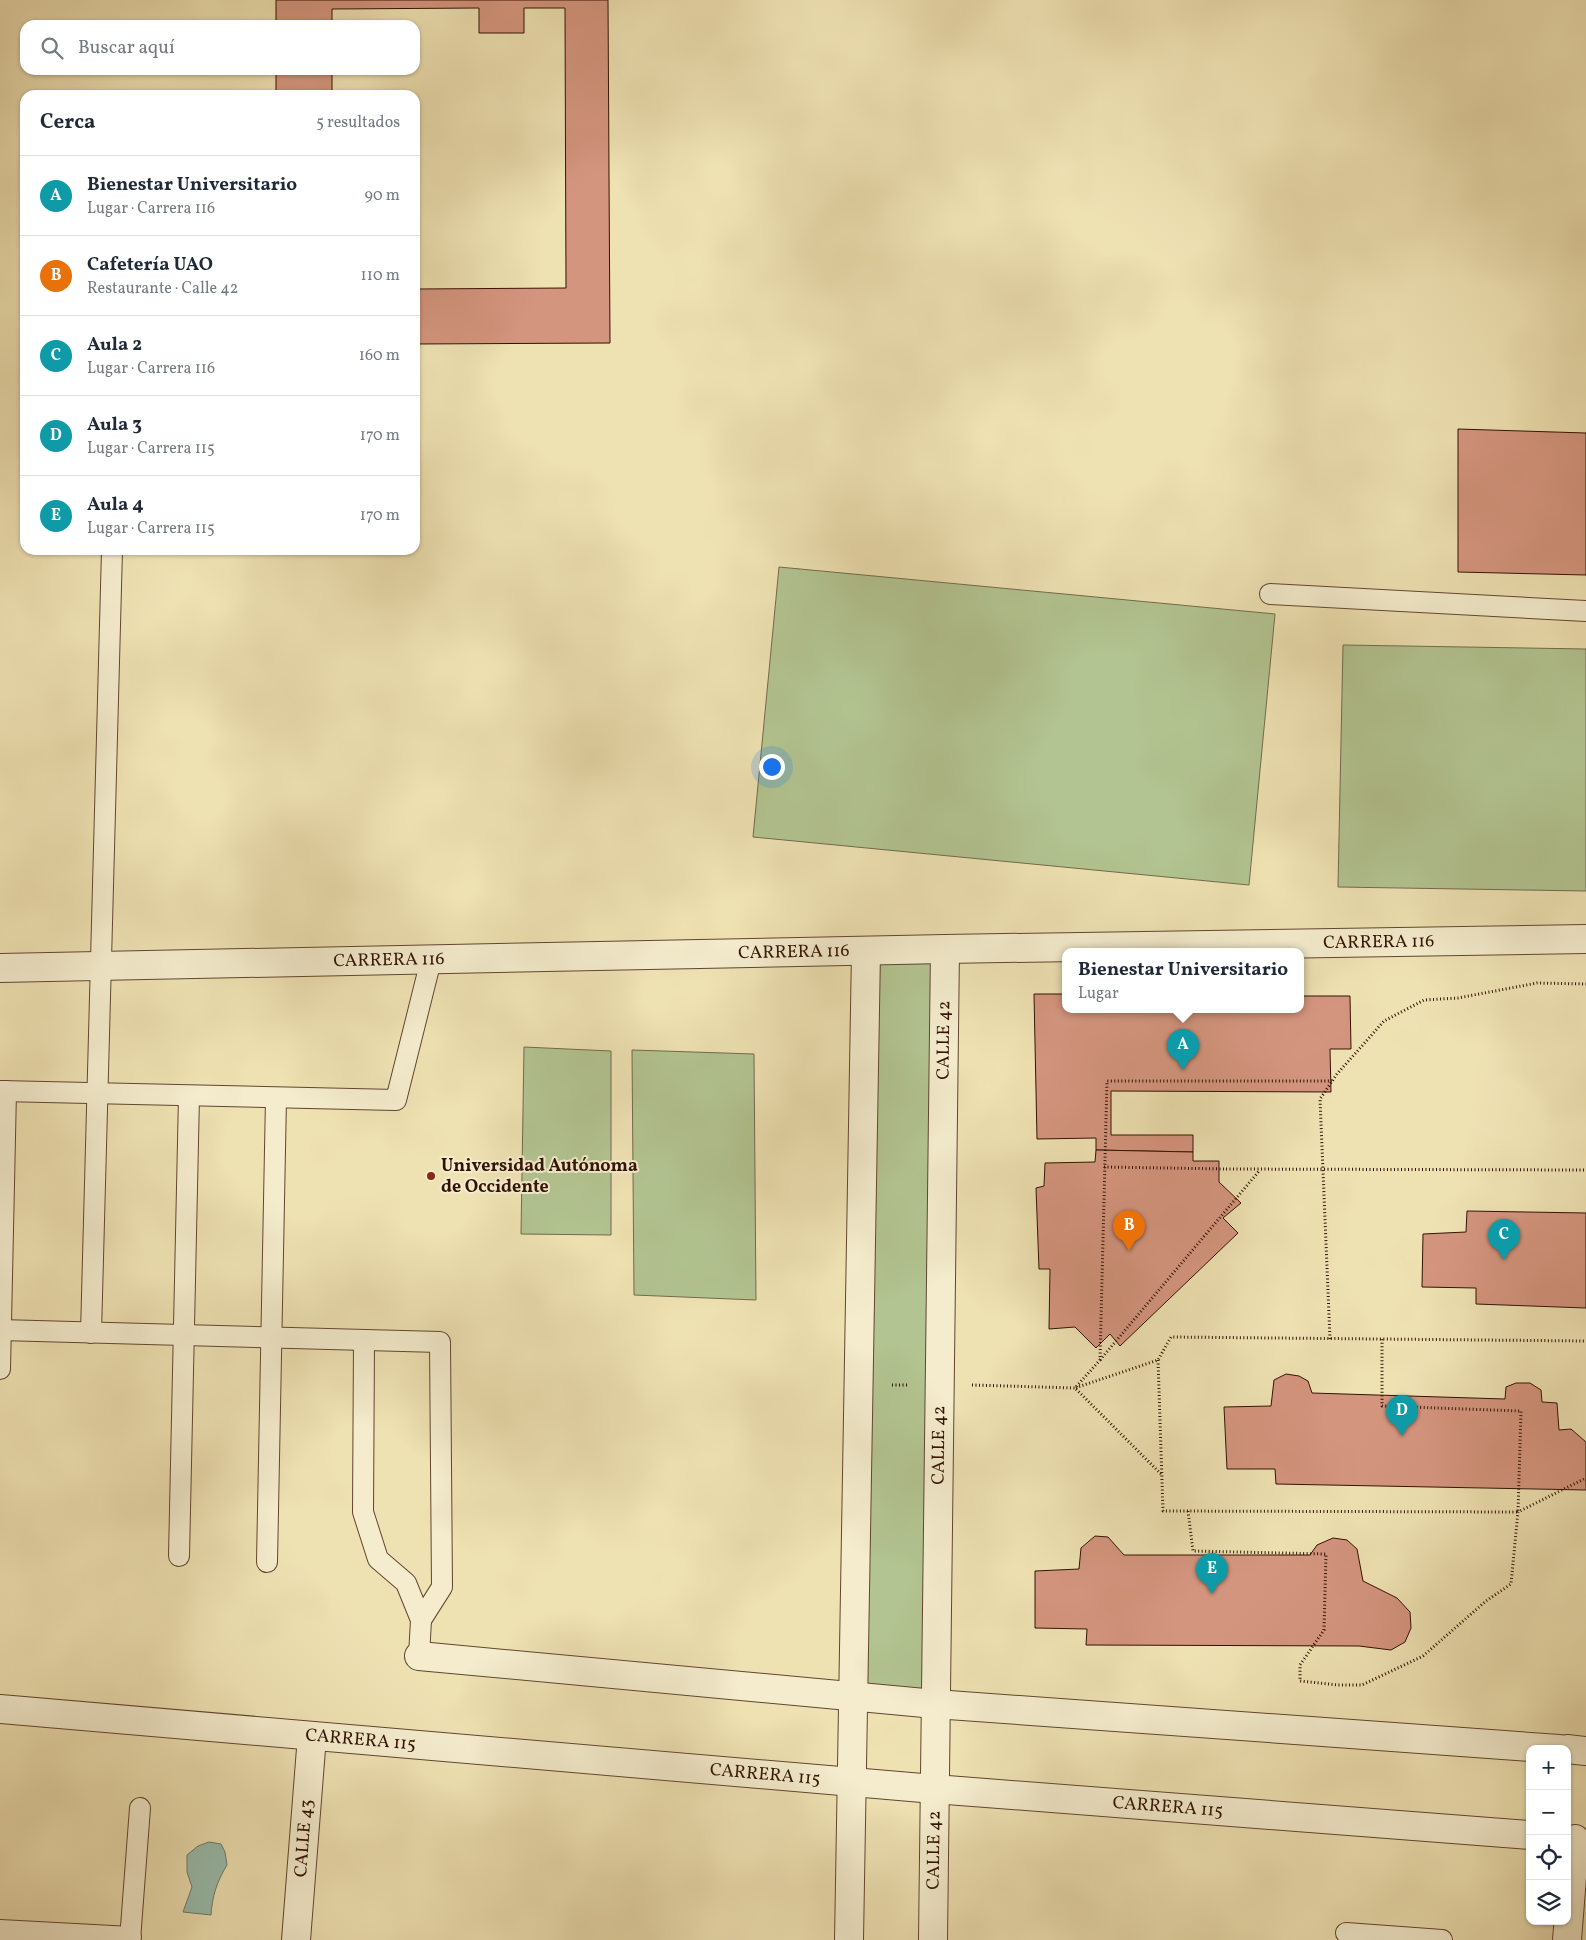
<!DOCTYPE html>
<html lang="es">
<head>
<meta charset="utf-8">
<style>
  :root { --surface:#fff; --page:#f6f6f7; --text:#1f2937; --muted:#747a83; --line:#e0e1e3; --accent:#db2777 }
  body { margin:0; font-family:Vollkorn,serif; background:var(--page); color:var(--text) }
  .controls { position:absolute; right:15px; bottom:15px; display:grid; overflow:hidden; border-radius:10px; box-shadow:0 1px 4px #0004 }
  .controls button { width:45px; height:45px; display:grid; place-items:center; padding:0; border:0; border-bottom:1px solid var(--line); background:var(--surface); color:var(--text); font:25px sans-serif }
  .you { position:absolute; left:771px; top:766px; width:18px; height:18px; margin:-12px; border:4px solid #fff; border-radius:50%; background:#1a73e8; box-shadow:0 0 0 8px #1a73e833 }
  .badge { display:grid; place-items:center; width:32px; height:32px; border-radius:50%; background:var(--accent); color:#fff; font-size:16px; font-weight:700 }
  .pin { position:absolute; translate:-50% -41px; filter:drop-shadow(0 1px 2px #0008) }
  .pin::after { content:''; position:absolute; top:26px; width:18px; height:15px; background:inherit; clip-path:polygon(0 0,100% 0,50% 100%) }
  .popup { position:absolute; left:1062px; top:948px; width:242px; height:65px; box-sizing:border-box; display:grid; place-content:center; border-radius:10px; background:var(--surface); filter:drop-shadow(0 1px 4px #0005); font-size:16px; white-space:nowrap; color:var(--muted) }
  .popup b { font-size:19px; color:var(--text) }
  .popup::after { content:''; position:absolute; left:50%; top:100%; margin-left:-10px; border:10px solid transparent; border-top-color:var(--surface) }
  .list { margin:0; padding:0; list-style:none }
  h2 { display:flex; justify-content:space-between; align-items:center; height:65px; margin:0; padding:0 20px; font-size:21px }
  h2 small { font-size:16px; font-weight:400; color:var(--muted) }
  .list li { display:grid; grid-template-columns:32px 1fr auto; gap:15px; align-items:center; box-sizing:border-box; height:80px; padding:0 20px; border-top:1px solid var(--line) }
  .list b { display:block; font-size:19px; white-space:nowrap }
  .list p { margin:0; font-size:16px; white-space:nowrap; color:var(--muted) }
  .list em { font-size:16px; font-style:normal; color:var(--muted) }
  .icon { flex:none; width:28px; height:28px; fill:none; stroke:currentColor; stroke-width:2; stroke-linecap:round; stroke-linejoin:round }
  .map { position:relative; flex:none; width:1586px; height:1940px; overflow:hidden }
  .search { position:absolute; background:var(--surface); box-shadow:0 1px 4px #0004; left:20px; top:20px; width:400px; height:55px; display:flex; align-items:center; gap:12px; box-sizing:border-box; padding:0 18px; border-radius:15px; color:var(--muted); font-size:19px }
  .panel { position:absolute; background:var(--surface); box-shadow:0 1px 4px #0004; left:20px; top:90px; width:400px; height:465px; border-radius:15px }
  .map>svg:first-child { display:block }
  .green { fill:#b2c491; stroke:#726b4a }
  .water { fill:#99bdae; stroke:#70796a }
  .building { fill:#d4957e; stroke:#321203 }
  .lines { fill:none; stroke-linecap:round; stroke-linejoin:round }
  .service-casing { stroke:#61462f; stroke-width:22 }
  .minor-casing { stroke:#61462f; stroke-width:30 }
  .path { stroke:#321203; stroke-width:3; stroke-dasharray:1 2.5; stroke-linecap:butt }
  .service { stroke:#f4eccd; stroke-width:20 }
  .minor { stroke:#f4eccd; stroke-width:28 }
  .poi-dot { fill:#8f2418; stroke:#f4eccd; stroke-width:2 }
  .labels { text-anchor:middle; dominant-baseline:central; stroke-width:4; stroke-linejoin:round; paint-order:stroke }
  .street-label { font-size:18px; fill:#321203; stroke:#f4eccd }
  .poi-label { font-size:18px; font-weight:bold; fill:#321203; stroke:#f4eccd; text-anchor:start }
</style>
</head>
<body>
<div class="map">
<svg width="1586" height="1940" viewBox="0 0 1586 1940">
  <rect width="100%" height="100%" fill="#eee1b2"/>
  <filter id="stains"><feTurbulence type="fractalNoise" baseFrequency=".004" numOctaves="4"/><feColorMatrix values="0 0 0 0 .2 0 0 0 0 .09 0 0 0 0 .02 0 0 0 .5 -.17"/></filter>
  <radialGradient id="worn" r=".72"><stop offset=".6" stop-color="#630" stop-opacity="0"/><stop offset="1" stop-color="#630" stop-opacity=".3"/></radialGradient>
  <g class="green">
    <polygon points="779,567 1275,614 1249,885 753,837"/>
    <polygon points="1343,645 1586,649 1586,891 1338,887"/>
    <polygon points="945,949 935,1704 853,1697 866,951"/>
    <polygon points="524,1047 611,1051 611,1235 521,1234"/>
    <polygon points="632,1050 754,1054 756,1300 634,1295"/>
  </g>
  <path class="water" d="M209,1842L221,1844L225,1852L227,1865C217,1881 212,1897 211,1915L183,1912L192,1887L187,1872V1855L198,1846Z"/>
  <g class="building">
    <polygon points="276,0 608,0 610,343 415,344 415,289 566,288 565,8 524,8 524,33 479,33 479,8 332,9 332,25 276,25"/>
    <rect x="276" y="70" width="56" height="25"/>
    <polygon points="1458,429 1586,433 1586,575 1458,572"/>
    <polygon points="1034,994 1066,994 1066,1009 1300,1009 1300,996 1350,996 1351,1049 1330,1049 1331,1092 1111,1091 1111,1135 1193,1135 1193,1152 1096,1150 1096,1138 1037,1139"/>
    <polygon points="1096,1150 1193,1152 1193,1161 1219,1161 1219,1182 1241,1203 1223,1218 1238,1233 1120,1346 1110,1334 1096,1348 1075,1327 1049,1329 1050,1269 1039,1269 1036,1188 1044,1186 1045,1163 1095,1162"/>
    <polygon points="1467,1211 1586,1213 1586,1308 1476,1304 1476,1288 1422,1287 1423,1234 1466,1232"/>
    <polygon points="1286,1374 1299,1376 1308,1381 1312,1393 1505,1399 1506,1387 1516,1383 1530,1383 1541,1390 1542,1402 1557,1403 1559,1430 1571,1429 1586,1442 1586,1490 1276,1484 1275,1469 1227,1469 1224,1407 1271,1406 1274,1380"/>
    <polygon points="1095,1536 1108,1537 1124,1555 1310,1555 1317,1545 1333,1538 1347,1540 1357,1549 1363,1581 1397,1598 1410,1612 1411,1628 1405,1642 1391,1650 1359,1646 1086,1645 1087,1629 1035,1628 1035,1571 1079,1569 1081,1548"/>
  </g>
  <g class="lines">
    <defs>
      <g id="service">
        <polyline points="1270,594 1586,611"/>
        <polyline points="0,1091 396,1100 431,960"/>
        <polyline points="0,1330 440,1342 442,1587 421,1620"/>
        <polyline points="91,1333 112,550"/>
        <polyline points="364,1340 363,1512 378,1559 406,1583 421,1620 419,1656"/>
        <polyline points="0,1369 6,1091"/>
        <polyline points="179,1556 189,1096"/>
        <polyline points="267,1562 276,1098"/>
        <polyline points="0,1930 131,1937"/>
        <polyline points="1346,1933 1442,1940"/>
        <polyline points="130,1940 140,1808"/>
      </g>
      <g id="minor">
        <path id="s1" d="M0,968L945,949L1586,939"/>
        <polyline points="419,1656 935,1704 1559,1749"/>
        <path id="s2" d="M0,1709L934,1789L1530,1835"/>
        <polyline points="1567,1749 1586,1751"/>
        <path id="s3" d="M296,1940L312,1736"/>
        <polyline points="849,1940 866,951"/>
        <path id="s4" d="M933,1940L945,949"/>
        <polyline points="1567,1940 1575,1839"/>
      </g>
    </defs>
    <use href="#service" class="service-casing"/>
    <use href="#minor" class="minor-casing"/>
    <g class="path">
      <polyline points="1104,1167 1226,1169"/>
      <polyline points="1226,1169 1586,1170"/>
      <polyline points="1330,1339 1320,1099 1337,1074 1384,1021 1424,1000 1458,998 1537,983 1586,984"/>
      <polyline points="1100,1360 1260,1170"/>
      <polyline points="1158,1360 1163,1511 1518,1512 1521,1411 1382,1406 1382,1339"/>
      <polyline points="892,1385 908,1385"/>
      <polyline points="972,1385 1075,1388 1100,1360 1107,1081 1332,1081"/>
      <polyline points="1161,1474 1075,1388 1158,1360 1171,1337 1586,1341"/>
      <polyline points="1188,1511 1193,1551 1326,1554 1324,1630 1300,1665 1300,1681 1338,1685 1362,1685 1423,1656 1486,1601 1511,1584 1518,1512 1586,1478"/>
    </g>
    <use href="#service" class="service"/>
    <use href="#minor" class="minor"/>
  </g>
  <circle class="poi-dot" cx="431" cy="1176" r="5"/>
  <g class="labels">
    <g class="street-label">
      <text stroke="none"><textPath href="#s1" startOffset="1379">CARRERA 116</textPath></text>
      <text stroke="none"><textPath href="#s1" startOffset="794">CARRERA 116</textPath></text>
      <text stroke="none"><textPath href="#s1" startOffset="389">CARRERA 116</textPath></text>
      <text stroke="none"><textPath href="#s4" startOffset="900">CALLE 42</textPath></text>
      <text stroke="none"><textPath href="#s4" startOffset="495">CALLE 42</textPath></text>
      <text stroke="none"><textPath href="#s2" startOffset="362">CARRERA 115</textPath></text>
      <text stroke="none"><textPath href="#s2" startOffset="768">CARRERA 115</textPath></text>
      <text stroke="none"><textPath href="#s2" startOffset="1172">CARRERA 115</textPath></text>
      <text stroke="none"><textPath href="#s3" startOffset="102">CALLE 43</textPath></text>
      <text stroke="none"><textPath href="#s4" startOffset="90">CALLE 42</textPath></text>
    </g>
    <g class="poi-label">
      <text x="441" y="1166">Universidad Autónoma<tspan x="441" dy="21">de Occidente</tspan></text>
    </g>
  </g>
  <rect width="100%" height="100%" filter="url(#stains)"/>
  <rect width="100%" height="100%" fill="url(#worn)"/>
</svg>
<div class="controls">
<button>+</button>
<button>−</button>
<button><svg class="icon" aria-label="locate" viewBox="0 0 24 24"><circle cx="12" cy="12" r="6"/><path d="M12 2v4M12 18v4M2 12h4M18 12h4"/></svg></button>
<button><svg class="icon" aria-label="layers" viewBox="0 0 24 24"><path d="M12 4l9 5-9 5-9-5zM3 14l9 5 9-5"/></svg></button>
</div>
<div class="you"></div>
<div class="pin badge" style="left:1183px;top:1070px;background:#0f9aa8">A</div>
<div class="popup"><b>Bienestar Universitario</b>Lugar</div>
<div class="pin badge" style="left:1129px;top:1251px;background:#e8710a">B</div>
<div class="pin badge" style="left:1504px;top:1260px;background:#0f9aa8">C</div>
<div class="pin badge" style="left:1402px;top:1436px;background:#0f9aa8">D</div>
<div class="pin badge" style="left:1212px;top:1594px;background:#0f9aa8">E</div>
<div class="search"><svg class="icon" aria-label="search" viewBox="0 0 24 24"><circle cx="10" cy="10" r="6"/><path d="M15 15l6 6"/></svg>Buscar aquí</div>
<section class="panel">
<h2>Cerca<small>5 resultados</small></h2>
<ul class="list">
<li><span class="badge" style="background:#0f9aa8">A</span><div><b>Bienestar Universitario</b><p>Lugar · Carrera 116</p></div><em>90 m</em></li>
<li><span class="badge" style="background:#e8710a">B</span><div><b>Cafetería UAO</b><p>Restaurante · Calle 42</p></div><em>110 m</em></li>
<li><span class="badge" style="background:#0f9aa8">C</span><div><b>Aula 2</b><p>Lugar · Carrera 116</p></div><em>160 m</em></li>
<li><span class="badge" style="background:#0f9aa8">D</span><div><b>Aula 3</b><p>Lugar · Carrera 115</p></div><em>170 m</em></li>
<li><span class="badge" style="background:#0f9aa8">E</span><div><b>Aula 4</b><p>Lugar · Carrera 115</p></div><em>170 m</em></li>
</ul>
</section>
</div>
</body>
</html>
